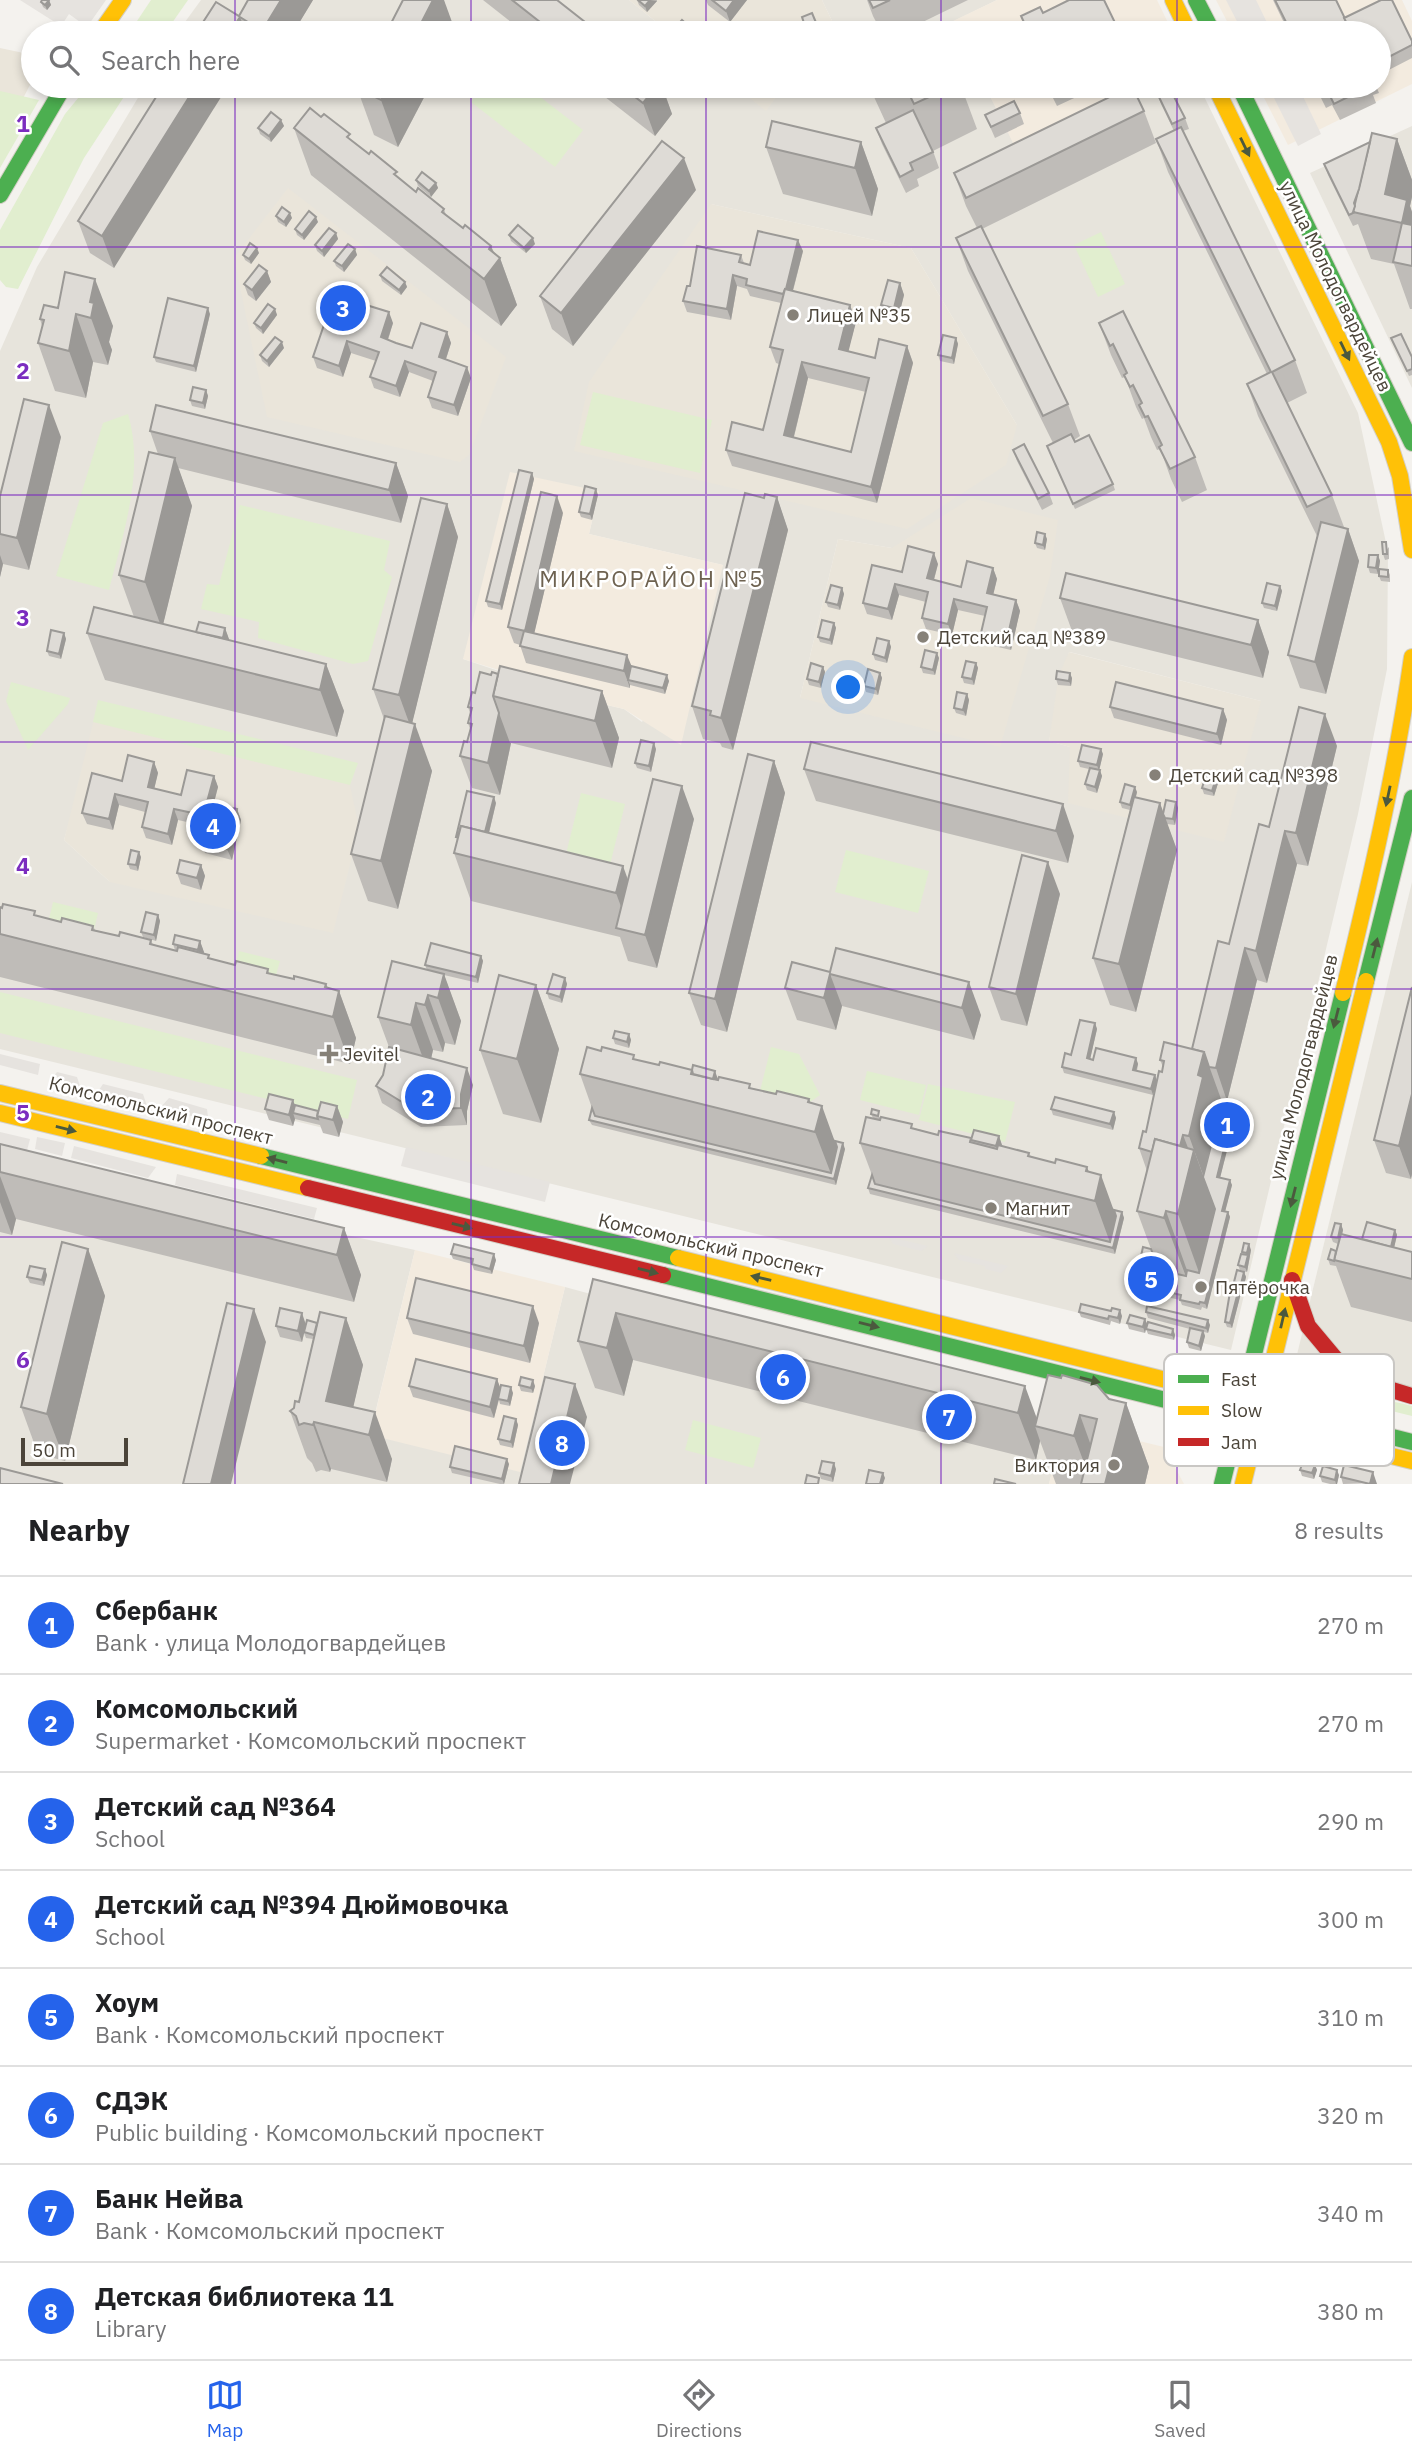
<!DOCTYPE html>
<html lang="en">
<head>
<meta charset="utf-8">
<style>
  :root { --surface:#fff; --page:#f6f6f6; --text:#202124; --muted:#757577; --line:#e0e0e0; --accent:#2563eb }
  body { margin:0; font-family:"IBM Plex Sans",sans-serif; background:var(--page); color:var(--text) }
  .scale { position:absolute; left:21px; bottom:18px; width:107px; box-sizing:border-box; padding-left:7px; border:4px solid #4b4439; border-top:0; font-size:19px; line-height:24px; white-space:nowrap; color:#4b4439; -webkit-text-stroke:5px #fff; paint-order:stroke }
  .you { position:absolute; left:849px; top:688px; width:24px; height:24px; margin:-18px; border:5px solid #fff; border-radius:50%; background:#1a73e8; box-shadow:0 0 0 10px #1a73e833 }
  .badge { display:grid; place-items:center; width:46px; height:46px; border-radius:50%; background:var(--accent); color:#fff; font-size:23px; font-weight:700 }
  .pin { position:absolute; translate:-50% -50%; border:4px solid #fff; box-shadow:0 2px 7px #0006 }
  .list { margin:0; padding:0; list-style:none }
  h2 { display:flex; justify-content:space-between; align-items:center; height:91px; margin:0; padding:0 28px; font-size:30px }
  h2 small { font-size:23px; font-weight:400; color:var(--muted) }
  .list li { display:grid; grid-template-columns:46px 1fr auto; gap:21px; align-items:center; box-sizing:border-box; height:98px; padding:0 28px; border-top:2px solid var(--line) }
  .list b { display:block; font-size:26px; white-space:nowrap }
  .list p { margin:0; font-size:23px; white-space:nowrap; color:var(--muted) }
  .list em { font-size:23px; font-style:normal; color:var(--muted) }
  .icon { flex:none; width:38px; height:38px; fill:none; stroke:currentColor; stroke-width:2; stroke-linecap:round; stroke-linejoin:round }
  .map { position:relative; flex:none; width:1412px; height:1484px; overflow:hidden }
  .search { position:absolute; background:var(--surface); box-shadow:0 4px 10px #0003; left:21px; right:21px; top:21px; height:77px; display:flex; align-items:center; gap:18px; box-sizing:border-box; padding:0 24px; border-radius:38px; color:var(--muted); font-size:26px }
  .sheet { height:875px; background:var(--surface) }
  nav { display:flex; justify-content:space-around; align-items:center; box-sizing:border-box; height:98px; border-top:2px solid var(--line); background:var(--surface); font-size:19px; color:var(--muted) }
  nav a { display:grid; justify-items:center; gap:4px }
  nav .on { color:var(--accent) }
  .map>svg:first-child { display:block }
  .residential { fill:#e7e4dc; fill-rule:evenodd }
  .commercial { fill:#f3ebdf }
  .education { fill:#eae5da }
  .green { fill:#e1eecf }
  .parking { fill:#e6e3df }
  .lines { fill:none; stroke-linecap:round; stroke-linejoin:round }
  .fast-casing { stroke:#d3cfc5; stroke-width:18 }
  .slow-casing { stroke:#d3cfc5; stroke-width:18 }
  .jam-casing { stroke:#d3cfc5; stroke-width:18 }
  .fast { stroke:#4caf50; stroke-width:16 }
  .slow { stroke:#ffc107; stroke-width:16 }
  .jam { stroke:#c62828; stroke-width:16 }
  .wall { fill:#bfbcb8; fill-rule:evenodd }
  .shaded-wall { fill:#9b9996 }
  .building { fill:#dedbd6; stroke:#9b9996; stroke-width:2; fill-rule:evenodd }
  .oneway { fill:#4b593e }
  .grid { fill:none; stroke:#7b2cbf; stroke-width:2; stroke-opacity:0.55 }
  .poi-dot { fill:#868178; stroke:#fff; stroke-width:2.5 }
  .labels { text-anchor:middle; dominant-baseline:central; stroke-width:5; stroke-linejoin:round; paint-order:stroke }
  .street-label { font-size:19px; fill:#4b4439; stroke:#fff }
  .poi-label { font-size:19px; fill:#4b4439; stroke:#fff; text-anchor:start }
  .quarter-label { font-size:23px; letter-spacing:2px; fill:#6e6250; stroke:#fff }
  .key { fill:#fff; stroke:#c9c7c4; stroke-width:2 }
  .key-label { font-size:19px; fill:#4b4439 }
  .grid-label { font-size:23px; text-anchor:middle; font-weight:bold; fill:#7b2cbf; stroke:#fff; stroke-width:5; stroke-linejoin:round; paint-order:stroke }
</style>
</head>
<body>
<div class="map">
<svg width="1412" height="1484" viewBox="0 0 1412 1484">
  <rect width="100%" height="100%" fill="#f4f2ee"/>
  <g class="residential">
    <polygon points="201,0 629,0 670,33 177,33"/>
    <polygon points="822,0 997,0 954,21 959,33 838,33"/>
    <path d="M145,86H735L766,110L784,86H985L1016,147L1142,86H1199L1358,413L1388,552L1387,669L1358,814L1231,1350L0,1049V351L37,267ZM711,204L911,248L1017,425ZM599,491L589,534L723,565L642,722L624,709L585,700L463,659ZM838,539L892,548L800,698ZM1069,652H1070L1261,701L1070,747L1049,741ZM69,823L110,882L64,840Z"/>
    <polygon points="1412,126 1412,388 1310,173"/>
    <polygon points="1412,882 1412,1401 1293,1371"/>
    <polygon points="0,1159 415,1250 370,1434 520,1471 565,1287 1064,1423 1049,1484 0,1484"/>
  </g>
  <g class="commercial">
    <polygon points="997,0 1157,0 1173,33 959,33 953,21"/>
    <polygon points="1216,0 1402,0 1412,21 1412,84 1288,145 1258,86 1379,86 1379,33 1233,33"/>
    <polygon points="985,86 1142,86 1015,147"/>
    <polygon points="510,472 599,491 589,534 723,565 681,745 624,709 585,700 502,671 463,659"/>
    <polygon points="415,1250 565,1287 520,1472 370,1435"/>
    <polygon points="1064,1423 1164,1447 1184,1484 1049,1484"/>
  </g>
  <g class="education">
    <polygon points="629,0 822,0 838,33 670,33"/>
    <polygon points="0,48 33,55 33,79 0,143"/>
    <polygon points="735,86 784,86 766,111"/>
    <polygon points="288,188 506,357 469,455 460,462 267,417 234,258"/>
    <polygon points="711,204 911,248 1017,425 1006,465 907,529 574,451 589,382"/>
    <polygon points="971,498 1058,520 1050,576 1000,747 800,698 838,539 892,548"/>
    <polygon points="1069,652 1261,701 1224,842 1068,803 1070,747 1049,741 1059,674"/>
    <polygon points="94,719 349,781 359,828 333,933 110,882 64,840"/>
  </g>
  <g class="green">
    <polygon points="151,0 188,0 165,33 129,33"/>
    <polygon points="88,86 131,86 84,158 18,289 6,287 0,280 0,230 65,114"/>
    <polygon points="484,86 526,86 583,130 555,167 471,102"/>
    <polygon points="0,91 39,100 0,168"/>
    <polygon points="1101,232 1125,284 1098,297 1074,245"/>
    <polygon points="593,392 712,420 700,473 580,445"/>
    <path d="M128,414C145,471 123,534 109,590L56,576L103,423Z"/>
    <polygon points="240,505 390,541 384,570 392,577 368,661 353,664 258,638 259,622 201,609 207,584 219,585"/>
    <polygon points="11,682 70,698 68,704 28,750 6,701"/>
    <polygon points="98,700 358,763 350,785 93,722"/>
    <polygon points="581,793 625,804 610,865 566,854"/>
    <polygon points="846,850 929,871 918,913 835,892"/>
    <polygon points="53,902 98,913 92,938 47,927"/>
    <polygon points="239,951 280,961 274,982 234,972"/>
    <polygon points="0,992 357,1080 348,1119 0,1033"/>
    <polygon points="771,1047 799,1054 820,1095 807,1104 760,1091"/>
    <polygon points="867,1071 926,1085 919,1115 860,1100"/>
    <polygon points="928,1084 1015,1102 1005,1142 919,1120"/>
    <path d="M1336,1380C1356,1397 1387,1399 1412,1406V1416L1331,1396Z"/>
    <polygon points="693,1420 761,1438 753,1468 685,1450"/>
  </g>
  <g class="parking">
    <polygon points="20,0 106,0 87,27 69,14 61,26"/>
    <polygon points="1226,0 1256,0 1272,33 1243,33"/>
    <polygon points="1281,86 1298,86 1321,134 1298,146 1274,98"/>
    <polygon points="0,1054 40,1064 38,1075 0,1065"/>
    <polygon points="57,1072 77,1077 81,1089 50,1081"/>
    <polygon points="103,1084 143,1094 147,1106 97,1093"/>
    <polygon points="169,1098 207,1109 208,1117 211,1121 160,1108"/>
    <polygon points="0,1132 30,1139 25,1158 0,1152"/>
    <polygon points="37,1137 65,1143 62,1156 35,1149"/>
    <polygon points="74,1146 156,1167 148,1178 71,1158"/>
    <polygon points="406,1147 550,1182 545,1202 401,1166"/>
    <polygon points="177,1174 317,1208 314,1219 175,1185"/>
    <polygon points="889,1237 928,1246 921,1251 893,1244"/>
    <polygon points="954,1253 1008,1266 1001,1273 985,1269 985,1266 959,1260"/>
  </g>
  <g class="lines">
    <defs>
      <g id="fast">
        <polyline points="1196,0 1213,33"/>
        <polyline points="1239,86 1412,443"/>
        <polyline points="0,195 64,86"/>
        <polyline points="1366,981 1412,798"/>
        <polyline points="261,1156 678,1258"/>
        <polyline points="663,1275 1262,1424"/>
        <polyline points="1222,1394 1412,1442"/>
        <polyline points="1222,1484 1343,993"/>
      </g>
      <g id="slow">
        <polyline points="1173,0 1189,33"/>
        <polyline points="100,33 123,0"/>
        <polyline points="1215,86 1389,442 1400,476 1412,550"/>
        <path d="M1343,993C1370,882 1396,770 1412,657"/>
        <polyline points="0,1093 261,1156"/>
        <polyline points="0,1113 308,1188"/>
        <polyline points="678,1258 1222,1394"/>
        <polyline points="1262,1424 1412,1461"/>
        <polyline points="1243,1484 1366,981"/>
      </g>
      <g id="jam">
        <polyline points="308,1188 663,1275"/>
        <polyline points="1292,1280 1308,1326 1344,1369 1366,1382 1412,1396"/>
      </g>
    </defs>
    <use href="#fast" class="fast-casing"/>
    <use href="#slow" class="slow-casing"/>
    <use href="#jam" class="jam-casing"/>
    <use href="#fast" class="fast"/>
    <use href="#slow" class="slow"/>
    <use href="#jam" class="jam"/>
  </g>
  <g class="wall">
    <polygon points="49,0 51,5 47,10 43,7 41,2"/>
    <polygon points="248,0 313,0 293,33 196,33 239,16"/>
    <polygon points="483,0 557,0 599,33 525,33"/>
    <polygon points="637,0 657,0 657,1 647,12 639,5"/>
    <polygon points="706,0 747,0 730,22 708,5"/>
    <polygon points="867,0 968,0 900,33 882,33 873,16"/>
    <polygon points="1273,0 1336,0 1344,18 1412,41 1412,58 1381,74 1379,69 1379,33 1286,33 1284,28 1286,27"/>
    <polygon points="812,13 819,30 808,33 802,17"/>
    <polygon points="163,86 114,268 90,253 78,221"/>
    <polygon points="430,86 398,147 374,135 357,88"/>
    <polygon points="591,86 662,86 672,114 655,136"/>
    <polygon points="869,86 961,86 977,129 933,151 939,168 917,179 919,186 906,193 882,144 876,128 886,123"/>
    <polygon points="999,86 1022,86 1022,88 1004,96"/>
    <polygon points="1047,86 1100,86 1057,106"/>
    <polygon points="1104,86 1116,86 1107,90"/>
    <polygon points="1315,86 1376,86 1379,93 1373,95 1376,103 1340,120 1332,105 1326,108"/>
    <polygon points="1157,93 1185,118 1189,129 1183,131 1295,360 1307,393 1287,403 1332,495 1344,527 1343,528 1348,529 1359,561 1326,694 1300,688 1288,655 1317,536 1258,416 1247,384 1267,374 1168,172 1156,139 1174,131 1161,104"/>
    <polygon points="1144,111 1156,143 982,229 1068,404 1080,436 1074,440 1113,484 1115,490 1075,509 1049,452 1053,443 968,271 956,238 977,228 966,206 954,173"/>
    <polygon points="1020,113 1024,124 995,138 985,115"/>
    <polygon points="321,117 416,192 444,209 446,215 463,228 491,246 494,252 500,258 517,305 501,326 311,175 294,128"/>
    <polygon points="281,120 284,126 271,142 260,134 258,128"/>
    <polygon points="1397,139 1412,180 1412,197 1410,206 1412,212 1412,309 1410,309 1394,264 1371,259 1358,224 1353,226 1328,175 1324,164"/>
    <polygon points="861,142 878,189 872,216 783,194 766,147"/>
    <polygon points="416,180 436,183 438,188 431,197 418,186"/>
    <polygon points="696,190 573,346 552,329 540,296"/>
    <polygon points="276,216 292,218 286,227 278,222"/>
    <polygon points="318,222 304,240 297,235 295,229"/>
    <polygon points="336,233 338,239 324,257 317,251 315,245"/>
    <polygon points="509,235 535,244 526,253 511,241"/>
    <polygon points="355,249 357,255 344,272 336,266 334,261"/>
    <path d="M803,251L793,291L850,305L856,322L848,351L875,358L907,346L913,363L877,503L732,466L726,450L763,430L779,364L776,363L770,347L781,303L750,296L747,289L737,286L731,320L687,312L683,301L690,286L741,255L744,263L750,265ZM808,378L866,392L851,452L794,437Z"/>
    <polygon points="259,253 251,264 245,260 243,255"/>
    <polygon points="267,271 271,282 256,301 248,295 244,284"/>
    <polygon points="65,272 113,326 109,342 112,350 108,365 93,362 86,398 55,391 38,343 42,326 40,319 58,308"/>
    <polygon points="380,275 405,282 407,287 401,295 382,281"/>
    <polygon points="900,283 904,295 898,319 885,316 881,305"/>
    <polygon points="275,309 277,315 263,334 256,328 254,323"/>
    <polygon points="210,314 196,372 156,362 154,357"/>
    <polygon points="393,323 388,340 412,348 447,332 451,343 446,359 471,378 458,416 432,408 428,397 433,381 409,372 400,397 374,388 370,377 376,361 351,353 343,377 317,368 313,357 355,329"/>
    <polygon points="1099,323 1195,457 1207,490 1182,502 1171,479 1161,451 1160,449 1157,450 1151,437 1144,418 1142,419 1136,407 1125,377 1122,378 1111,355"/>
    <polygon points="956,338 958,344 954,364 940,361 938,355"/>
    <polygon points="1391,338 1412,357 1412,375 1409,376"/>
    <polygon points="284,348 269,367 262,361 260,355"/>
    <polygon points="206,390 208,396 205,409 192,406 190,400"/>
    <polygon points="150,431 396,463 408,496 401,523 178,468 192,506 163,624 196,632 225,628 229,640 326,664 344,711 337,737 105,680 87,633 134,617 119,575 158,454"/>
    <polygon points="61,437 29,570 3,564 0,577 0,496"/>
    <polygon points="1013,450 1049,493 1053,504 1042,510 1017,461"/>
    <polygon points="532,473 534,479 502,610 488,607 486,601"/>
    <polygon points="598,495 592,520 581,517 579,512"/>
    <polygon points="777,497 788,530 733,750 722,747 720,743 703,739 692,706 764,498"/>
    <polygon points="447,504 458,537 412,723 432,771 398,909 368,901 351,854 384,719 373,689"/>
    <polygon points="563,513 534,633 631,666 669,681 665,694 630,685 630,688 526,663 520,645 514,643 508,627"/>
    <polygon points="1047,539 1045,550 1037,548 1035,543"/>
    <polygon points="1389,547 1389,559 1385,560 1383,554"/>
    <polygon points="1378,555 1380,561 1378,574 1370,573 1368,567"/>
    <polygon points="938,564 934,580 961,587 993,568 997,579 993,594 1016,600 1020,611 1011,650 985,644 981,633 985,616 958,610 952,635 926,629 922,618 926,602 899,595 892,620 867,614 863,603 902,572"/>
    <polygon points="1388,570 1390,575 1390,582 1381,581 1379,576"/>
    <polygon points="1280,586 1282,591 1277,611 1264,608 1262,603"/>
    <polygon points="842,588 844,594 840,610 828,607 826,602"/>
    <polygon points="1060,598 1258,620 1269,652 1263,678 1072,631"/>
    <polygon points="834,623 836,628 832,645 820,642 818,637"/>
    <polygon points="64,633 66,639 61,659 49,656 47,651"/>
    <polygon points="889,641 891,647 887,663 875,660 873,654"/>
    <polygon points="939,658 935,675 923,673 921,667"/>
    <polygon points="976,663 978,668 974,685 964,683 962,677"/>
    <polygon points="823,667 825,672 821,688 809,685 807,679"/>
    <polygon points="880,673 882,678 878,695 866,692 864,686"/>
    <polygon points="491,675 602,691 619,738 612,768 511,743 500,795 472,788 460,756 467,742 470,729 468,723 470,713 468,707 475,693"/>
    <polygon points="1072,678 1071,686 1058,685 1056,679"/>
    <polygon points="967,694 969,700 966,716 956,713 954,708"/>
    <polygon points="1110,707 1223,709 1227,720 1221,745 1114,718"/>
    <polygon points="811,742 1074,836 1068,863 816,801 804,769"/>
    <polygon points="1337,746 1308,866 1297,864 1267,983 1257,980 1227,1101 1221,1099 1217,1114 1218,1118 1231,1121 1233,1127 1220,1177 1232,1185 1225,1211 1228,1212 1230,1217 1207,1309 1202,1307 1201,1310 1182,1305 1180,1300 1145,1292 1143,1286 1147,1272 1141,1270 1139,1265 1151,1249 1137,1211 1147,1171 1139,1148 1146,1132 1162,1072 1163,1067 1160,1060 1192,1049 1269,827"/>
    <polygon points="656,749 651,772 637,768 635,763"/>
    <polygon points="1103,754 1099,770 1102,776 1097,793 1087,790 1085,784 1089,769 1080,767 1078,761"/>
    <polygon points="774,761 785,793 727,1032 701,1025 689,993"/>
    <polygon points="154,762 158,773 154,789 181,795 214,776 218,787 214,803 237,809 241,820 232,860 205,853 201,842 205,826 178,820 172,845 146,838 142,827 145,812 119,805 113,830 87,824 82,813 122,781"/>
    <polygon points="1217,775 1219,780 1214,796 1204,794 1202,788"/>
    <polygon points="1137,792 1136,797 1160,803 1163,814 1178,808 1175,825 1167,824 1177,850 1136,1012 1110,1005 1093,958 1130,810 1122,808 1120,802"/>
    <polygon points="496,803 489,833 628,881 694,819 657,968 628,961 620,937 471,901 454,853 457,840 456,837"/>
    <polygon points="141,857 138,871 130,869 128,864"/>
    <polygon points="201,865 205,876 201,890 181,884 177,873"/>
    <polygon points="1060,894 1027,1026 1001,1020 989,987"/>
    <polygon points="0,907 61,922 93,926 95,930 119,936 151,940 153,945 175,950 173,944 200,941 204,953 211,959 235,965 268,969 269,973 294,979 326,984 328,988 339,991 356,1038 350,1064 0,977"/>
    <polygon points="158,915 160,921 156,941 143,937 141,932"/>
    <polygon points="836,948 981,1015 974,1040 842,1006 836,1030 797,1020 785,988 830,972"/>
    <polygon points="481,956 483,961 478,983 444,975 461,1021 455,1045 445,1043 443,1052 433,1050 431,1059 473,1085 467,1111 467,1125 421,1127 382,1103 376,1086 383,1075 389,1047 378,1017 427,970 425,965"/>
    <polygon points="565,978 567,984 562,1003 549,999 547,993"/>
    <polygon points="536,985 559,1049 541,1123 503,1114 480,1050"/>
    <polygon points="1412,987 1412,1174 1411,1179 1386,1173 1374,1140"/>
    <polygon points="1095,1023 1097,1029 1090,1059 1136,1058 1138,1064 1137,1071 1155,1075 1157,1081 1153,1095 1064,1073 1062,1067"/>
    <polygon points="629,1034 631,1040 629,1048 615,1044 613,1038"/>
    <polygon points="601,1051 776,1094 809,1099 810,1103 835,1141 845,1149 836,1185 592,1125 589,1120 592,1108 580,1074"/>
    <polygon points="295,1105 318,1111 337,1106 343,1122 339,1137 323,1133 320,1125 295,1119 293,1126 269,1120 265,1109"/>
    <polygon points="1051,1109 1114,1112 1116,1118 1113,1130 1053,1115"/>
    <polygon points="871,1114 914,1128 938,1135 971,1140 999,1136 1002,1146 1029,1153 1031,1157 1089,1172 1114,1210 1122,1212 1124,1218 1115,1254 870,1194 868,1188 872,1175 860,1143 873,1118"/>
    <polygon points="0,1144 344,1228 361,1275 354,1302 16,1219 12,1235 0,1232"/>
    <polygon points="1341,1224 1343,1230 1342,1234 1362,1239 1395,1230 1397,1235 1394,1247 1412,1252 1412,1322 1351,1307 1336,1266 1330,1265 1328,1259 1336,1251 1338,1244 1333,1242 1331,1237"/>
    <polygon points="88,1249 105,1296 65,1461 38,1454 21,1407"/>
    <polygon points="1251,1250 1247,1272 1240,1270 1238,1265 1243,1254 1242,1252"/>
    <polygon points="451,1254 496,1260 492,1274 474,1270 472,1264 453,1259"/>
    <polygon points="45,1269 47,1275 44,1286 30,1283 27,1277"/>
    <polygon points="1244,1272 1246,1277 1243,1289 1240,1289 1241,1293 1232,1328 1227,1327 1225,1322 1236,1287 1234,1282"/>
    <polygon points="593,1279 1037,1418 1109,1399 1126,1403 1149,1467 1145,1484 1056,1484 1040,1441 1036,1460 633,1360 624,1396 595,1388 578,1341"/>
    <polygon points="1079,1312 1122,1316 1120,1324 1111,1321 1110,1325 1081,1317"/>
    <polygon points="1146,1312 1210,1325 1208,1333 1204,1332 1205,1336 1201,1351 1189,1348 1187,1342 1190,1329 1148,1318"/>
    <polygon points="346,1318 363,1365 353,1407 392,1459 387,1482 331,1469 330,1472 321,1470 316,1472 312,1463 307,1458 290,1411 299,1402 313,1339 306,1338 304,1333 302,1342 280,1337 276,1326 317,1323"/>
    <polygon points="407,1318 539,1323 530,1363 413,1334"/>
    <polygon points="1145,1319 1147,1324 1145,1333 1129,1329 1127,1323"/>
    <polygon points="1146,1329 1173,1329 1175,1335 1174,1340 1148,1334"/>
    <polygon points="497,1379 500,1388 513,1393 510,1406 500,1404 499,1400 494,1418 413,1397 409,1386"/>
    <polygon points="519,1385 535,1386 533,1393 521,1391"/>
    <polygon points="516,1419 518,1425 513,1448 500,1445 498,1439"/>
    <polygon points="509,1464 504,1484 500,1484 452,1473 450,1467"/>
    <polygon points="1315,1465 1317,1470 1314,1479 1302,1476 1300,1470"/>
    <polygon points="836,1469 833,1482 821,1479 819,1473"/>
    <polygon points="1339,1475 1337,1484 1330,1484 1322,1482 1320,1476"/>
    <polygon points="1341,1477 1377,1483 1343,1484"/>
  </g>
  <g class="shaded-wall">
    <polygon points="49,0 51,5 47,10 45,5"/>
    <polygon points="281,0 313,0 293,33 263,33 262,31"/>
    <polygon points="433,0 444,0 456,33 416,33"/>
    <polygon points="650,0 657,1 647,12 645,6"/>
    <polygon points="734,0 747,0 730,22 726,11"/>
    <polygon points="240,17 246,33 229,33"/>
    <polygon points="196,86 228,86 114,268 102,236"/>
    <polygon points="388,86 430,86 398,147 381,100"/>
    <polygon points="657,86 662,86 672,114 655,136 643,103"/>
    <polygon points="281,120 284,126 271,142 269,136"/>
    <polygon points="1397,139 1412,180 1412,197 1410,206 1412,212 1412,251 1402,223 1385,194"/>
    <polygon points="861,142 878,189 872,216 855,168"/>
    <polygon points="684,158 696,190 573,346 561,313"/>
    <polygon points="436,183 438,188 431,197 429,191"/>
    <polygon points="290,213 292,218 286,227 284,222"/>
    <polygon points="316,217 318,222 304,240 302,235"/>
    <polygon points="336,233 338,239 324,257 322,251"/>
    <polygon points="533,238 535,244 526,253 524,248"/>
    <polygon points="798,240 803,251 789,305 785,294"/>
    <polygon points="491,246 497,262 500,258 517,305 501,326 484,279 489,249"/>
    <polygon points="257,248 259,253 251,264 249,259"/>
    <polygon points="355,249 357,255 344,272 342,266"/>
    <polygon points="267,271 271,282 256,301 252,290"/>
    <polygon points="733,275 737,286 731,320 727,309"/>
    <polygon points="95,279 113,326 109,342 112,350 108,365 91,318 90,302"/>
    <polygon points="405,282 407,287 401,295 399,290"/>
    <polygon points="900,283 904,295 898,319 894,308"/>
    <polygon points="850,305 856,322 845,365 839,349"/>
    <polygon points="208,308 210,314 196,372 194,366"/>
    <polygon points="275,309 277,315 263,334 261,328"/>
    <polygon points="389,312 393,323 385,348 381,337"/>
    <polygon points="76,314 93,362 86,398 69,351"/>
    <polygon points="447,332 451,343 443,368 439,357"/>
    <polygon points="956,338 958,344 954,364 952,358"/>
    <polygon points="347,341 351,353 343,377 339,366"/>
    <polygon points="282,342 284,348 269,367 267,361"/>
    <polygon points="907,346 913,363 877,503 871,487"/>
    <polygon points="405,361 409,372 400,397 396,386"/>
    <polygon points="802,362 808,378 790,452 784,435"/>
    <polygon points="467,367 471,378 458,416 454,405"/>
    <polygon points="206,390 208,396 205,409 203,403"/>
    <polygon points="49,405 61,437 29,570 17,538"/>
    <polygon points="175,458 192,506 162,629 145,582"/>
    <polygon points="396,463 408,496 401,523 389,490"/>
    <polygon points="532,473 534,479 502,610 500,604"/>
    <polygon points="596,489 598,495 592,520 590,514"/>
    <polygon points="557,496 563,513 531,647 525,631"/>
    <polygon points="777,497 788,530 733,750 721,718"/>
    <polygon points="447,504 458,537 411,728 399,695"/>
    <polygon points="1348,529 1359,561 1326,694 1315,662"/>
    <polygon points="1045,534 1047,539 1045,550 1043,545"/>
    <polygon points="934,553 938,564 931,590 927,578"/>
    <polygon points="0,555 3,564 0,577"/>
    <polygon points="1378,555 1380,561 1378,574 1376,568"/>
    <polygon points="993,568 997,579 991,604 987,593"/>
    <polygon points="895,584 899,595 892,620 888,609"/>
    <polygon points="1280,586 1282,591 1277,611 1275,606"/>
    <polygon points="842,588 844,594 840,610 838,605"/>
    <polygon points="954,599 958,610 952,635 948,624"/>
    <polygon points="1016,600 1020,611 1011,650 1007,639"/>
    <polygon points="1258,620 1269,652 1263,678 1251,645"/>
    <polygon points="834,623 836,628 832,645 830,640"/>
    <polygon points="225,628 229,639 227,650 223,639"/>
    <polygon points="64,633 66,639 61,659 59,654"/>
    <polygon points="889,641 891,647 887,663 885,658"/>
    <polygon points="937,653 939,658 935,675 933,670"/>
    <polygon points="627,655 634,672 628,680 630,685 630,688 624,671"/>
    <polygon points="976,663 978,668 974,685 972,679"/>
    <polygon points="326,664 344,711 337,737 320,690"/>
    <polygon points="823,667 825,672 821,688 819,682"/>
    <polygon points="880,673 882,678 878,695 876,689"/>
    <polygon points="1070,673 1072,678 1071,686 1069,681"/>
    <polygon points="667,675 669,681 665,694 663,688"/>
    <polygon points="602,691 619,738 612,768 595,721"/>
    <polygon points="967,694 969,700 966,716 963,710"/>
    <polygon points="1223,709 1227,720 1221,745 1217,734"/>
    <polygon points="499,713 510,743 511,743 500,795 488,763"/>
    <polygon points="1325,714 1337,746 1308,866 1296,833"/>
    <polygon points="415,724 432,771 398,909 381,861"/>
    <polygon points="654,743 656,749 651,772 649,766"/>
    <polygon points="1101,749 1103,754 1099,771 1097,765"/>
    <polygon points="774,761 785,793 727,1032 715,999"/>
    <polygon points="154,762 158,773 152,798 148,787"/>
    <polygon points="1100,770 1102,776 1097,793 1095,787"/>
    <polygon points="1217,775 1219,780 1214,796 1212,791"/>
    <polygon points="214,776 218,787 211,813 207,802"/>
    <polygon points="682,786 694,819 657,968 645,935"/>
    <polygon points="1135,787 1137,792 1132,811 1130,805"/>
    <polygon points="115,794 119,805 113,830 109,819"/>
    <polygon points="494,797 496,803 485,849 483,843"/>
    <polygon points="1176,802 1178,808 1175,825 1173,819"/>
    <polygon points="1160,803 1177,850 1136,1012 1119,964"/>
    <polygon points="1063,804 1074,836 1068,863 1056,831"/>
    <polygon points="174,809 178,820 172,845 168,834"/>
    <polygon points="237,809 241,820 232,860 227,849"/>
    <polygon points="1285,831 1297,864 1267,983 1256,951"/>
    <polygon points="139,852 141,857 138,871 136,865"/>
    <polygon points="1048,862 1060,894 1027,1026 1016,994"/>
    <polygon points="201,865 205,876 201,890 197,878"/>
    <polygon points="623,866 640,913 630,931 616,893"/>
    <polygon points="158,915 160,921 156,941 154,935"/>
    <polygon points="200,941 204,952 202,962 198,950"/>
    <polygon points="1245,948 1257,980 1227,1101 1216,1068"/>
    <polygon points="481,956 483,961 478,983 476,977"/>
    <polygon points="444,974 461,1021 455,1045 438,998"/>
    <polygon points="830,974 842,1006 836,1030 824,998"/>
    <polygon points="565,978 567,984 562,1003 560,997"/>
    <polygon points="969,982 981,1015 974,1040 962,1008"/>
    <polygon points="326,984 335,1008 339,991 356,1038 350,1064 333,1017 325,987"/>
    <polygon points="536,985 559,1049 541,1123 517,1059"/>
    <polygon points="428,995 445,1043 443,1052 425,1005"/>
    <polygon points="416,1003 433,1050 428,1072 411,1025"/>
    <polygon points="1095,1023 1097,1029 1089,1064 1087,1058"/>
    <polygon points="629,1034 631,1040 629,1048 627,1042"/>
    <polygon points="1204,1052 1221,1099 1217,1114 1221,1124 1206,1183 1189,1136 1198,1075"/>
    <polygon points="1136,1058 1138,1064 1135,1075 1133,1070"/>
    <polygon points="467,1068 473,1085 467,1111 467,1125 461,1108 461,1094"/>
    <polygon points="715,1071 719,1082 712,1081"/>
    <polygon points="1155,1075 1157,1081 1153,1095 1151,1089"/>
    <polygon points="1412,1094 1412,1174 1411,1179 1399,1146"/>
    <polygon points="809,1099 818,1123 822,1106 839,1153 833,1179 815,1132 808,1102"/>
    <polygon points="293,1100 297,1111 293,1113 295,1119 293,1126 289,1115"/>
    <polygon points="337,1106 343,1122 339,1137 333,1120"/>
    <polygon points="1114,1112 1116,1118 1113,1130 1110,1124"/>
    <polygon points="1231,1121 1233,1127 1219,1182 1217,1177"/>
    <polygon points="1183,1135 1192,1158 1194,1150 1217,1215 1201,1278 1178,1214 1177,1160"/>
    <polygon points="999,1136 1003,1148 1000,1158 996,1146"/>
    <polygon points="843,1143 845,1149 836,1185 834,1179"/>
    <polygon points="1087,1167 1097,1193 1101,1175 1118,1222 1112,1248 1095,1201 1086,1171"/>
    <polygon points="0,1176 16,1219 12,1235 0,1202"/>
    <polygon points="1230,1180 1232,1185 1224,1216 1222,1211"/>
    <polygon points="1166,1211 1189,1276 1188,1282 1164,1218"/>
    <polygon points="1122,1212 1124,1218 1115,1254 1113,1248"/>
    <polygon points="1228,1212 1230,1217 1207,1309 1205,1303"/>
    <polygon points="1341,1224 1343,1230 1340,1244 1338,1238"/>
    <polygon points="344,1228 361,1275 354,1302 337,1255"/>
    <polygon points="1395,1230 1397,1235 1390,1266 1388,1261"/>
    <polygon points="1249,1244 1251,1250 1247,1272 1245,1267"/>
    <polygon points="88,1249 105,1296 65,1461 47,1414"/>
    <polygon points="494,1254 496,1260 492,1274 490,1269"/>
    <polygon points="45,1269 47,1275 44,1286 42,1280"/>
    <polygon points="1244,1272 1246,1277 1243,1289 1241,1284"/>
    <polygon points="1239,1288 1241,1293 1232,1328 1230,1323"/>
    <polygon points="533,1306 539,1323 530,1363 524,1346"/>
    <polygon points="254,1309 266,1342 231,1484 211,1484"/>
    <polygon points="1120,1310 1122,1316 1120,1324 1118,1318"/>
    <polygon points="302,1313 306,1325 302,1342 298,1331"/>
    <polygon points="616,1313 633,1360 624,1396 607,1348"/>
    <polygon points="346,1318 363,1365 348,1430 326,1401"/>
    <polygon points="1145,1319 1147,1324 1145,1333 1143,1327"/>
    <polygon points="1208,1320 1210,1325 1208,1333 1206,1328"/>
    <polygon points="1173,1329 1175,1335 1174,1340 1172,1335"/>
    <polygon points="1203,1331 1205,1336 1201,1351 1199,1346"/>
    <polygon points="497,1379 501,1390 494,1418 490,1407"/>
    <polygon points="533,1380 535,1386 533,1393 531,1388"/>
    <polygon points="575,1384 587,1417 570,1484 551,1484"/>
    <polygon points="1025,1386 1040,1427 1035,1426 1040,1441 1036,1460 1018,1413"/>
    <polygon points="511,1387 513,1393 510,1406 508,1401"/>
    <polygon points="1126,1403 1149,1467 1145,1484 1105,1484"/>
    <polygon points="375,1412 392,1459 387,1482 369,1435"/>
    <polygon points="1080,1415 1103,1479 1092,1484 1074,1436"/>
    <polygon points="516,1419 518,1425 513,1448 511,1442"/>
    <polygon points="314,1422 331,1469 330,1472 313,1425"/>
    <polygon points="507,1459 509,1464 504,1484 502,1479"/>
    <polygon points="834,1463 836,1469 833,1482 831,1476"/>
    <polygon points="1315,1465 1317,1470 1314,1479 1312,1473"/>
    <polygon points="1337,1470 1339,1475 1337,1484 1336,1484 1335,1480"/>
    <polygon points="1373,1472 1377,1484 1370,1484"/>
    <polygon points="883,1473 885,1478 883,1484 880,1484"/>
  </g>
  <g class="building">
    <polygon points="42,0 49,0 45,5 41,2"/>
    <polygon points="248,0 281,0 262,31 240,17 229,33 196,33 216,2 239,16"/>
    <polygon points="403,0 433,0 416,33 386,33"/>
    <polygon points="512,0 557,0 599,33 554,33"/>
    <polygon points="638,0 650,0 645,6"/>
    <polygon points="712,0 734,0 726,11"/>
    <polygon points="869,0 890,0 873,8"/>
    <polygon points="1069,0 1104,0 1120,33 1029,33 1021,16 1040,7 1043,13"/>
    <polygon points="1275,0 1336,0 1352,33 1287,33 1284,28 1288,26"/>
    <polygon points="1381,0 1392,0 1412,41 1412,45 1379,62 1379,33 1352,33 1344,18"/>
    <polygon points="812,13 817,25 806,29 802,17"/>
    <polygon points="682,20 691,28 686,33 681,33 675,28"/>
    <polygon points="163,86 196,86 102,236 78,221"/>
    <polygon points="358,86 388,86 381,100 357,88"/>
    <polygon points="621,86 657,86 643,103"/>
    <polygon points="874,86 888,86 876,91"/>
    <polygon points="905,86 953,86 914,104"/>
    <polygon points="999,86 1012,86 1002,91"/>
    <polygon points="1049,86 1073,86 1053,95"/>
    <polygon points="1132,86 1144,111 966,198 954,173"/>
    <polygon points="1317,86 1370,86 1334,104 1326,88 1320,91"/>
    <polygon points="1169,87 1185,118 1172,124 1157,93"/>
    <polygon points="1014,101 1020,113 991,127 985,115"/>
    <polygon points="310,108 321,117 324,114 350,134 347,137 369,154 371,151 397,172 394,174 416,192 418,188 444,209 442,212 463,228 465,225 491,246 489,249 500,258 484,279 294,128"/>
    <polygon points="913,110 933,152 910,163 913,170 900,177 876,128"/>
    <polygon points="271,112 281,120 269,136 258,128"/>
    <polygon points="772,121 861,142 855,168 766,147"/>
    <polygon points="1181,127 1295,360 1272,372 1332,495 1307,507 1247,384 1271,372 1156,139"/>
    <polygon points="1372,133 1397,139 1385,194 1407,200 1402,223 1353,212"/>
    <polygon points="662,141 684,158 561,313 540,296"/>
    <polygon points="1370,142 1359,189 1354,203 1355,206 1353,212 1355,212 1349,215 1324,164"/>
    <polygon points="422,172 436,183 429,191 416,180"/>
    <polygon points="282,207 290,213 284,222 276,216"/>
    <polygon points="309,211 316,217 302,235 295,229"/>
    <polygon points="1402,223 1412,225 1412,266 1393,262"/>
    <polygon points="518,225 533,238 524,248 509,235"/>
    <polygon points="981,226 1068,404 1043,416 956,238"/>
    <polygon points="329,228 336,233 322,251 315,245"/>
    <polygon points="758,231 798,240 786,289 785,289 783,294 746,285 747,279 733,275 727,309 683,301 687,286 690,286 697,246 741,255 739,262 750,265"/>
    <polygon points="250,243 257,248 249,259 243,255"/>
    <polygon points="348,244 355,249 342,266 334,261"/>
    <polygon points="259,265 267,271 252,290 244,284"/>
    <polygon points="387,267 405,282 399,290 380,275"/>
    <polygon points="65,272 95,279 90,302 94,303 91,318 76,314 69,351 38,343 44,320 40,319 44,305 58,308"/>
    <polygon points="888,280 900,283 894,308 881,305"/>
    <path d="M785,289L850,305L839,349L875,358L879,339L907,346L871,487L726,450L732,422L763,430L783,350L770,347ZM802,362L869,378L851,452L784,435Z"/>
    <polygon points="168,298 208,308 194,366 154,357"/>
    <polygon points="268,304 275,309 261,328 254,323"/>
    <polygon points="363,304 389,312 381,337 396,343 412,348 421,323 447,332 439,357 467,367 454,405 428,397 436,372 405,361 396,386 370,377 379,352 347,341 339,366 313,357 326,319 355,329"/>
    <polygon points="1123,311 1195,457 1170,469 1159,447 1162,445 1148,416 1145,417 1139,405 1142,403 1133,385 1130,387 1124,375 1127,373 1113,344 1110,346 1099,323"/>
    <polygon points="1401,334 1412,357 1412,369 1407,371 1391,338"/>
    <polygon points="943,335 956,338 952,358 938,355"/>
    <polygon points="275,337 282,342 267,361 260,355"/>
    <polygon points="193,387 206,390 203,403 190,400"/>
    <polygon points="24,399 49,405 17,538 0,534 0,496"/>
    <polygon points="156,405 396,463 389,490 150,431"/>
    <polygon points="1071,434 1075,442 1089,435 1113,484 1073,504 1047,446"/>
    <polygon points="1024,444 1049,493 1038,499 1013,450"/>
    <polygon points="149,452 175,458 145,582 119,575"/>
    <polygon points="519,470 532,473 500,604 486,601"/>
    <polygon points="585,486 596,489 590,514 579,512"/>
    <polygon points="541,492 557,496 525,631 508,627"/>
    <polygon points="745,493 764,498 765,494 777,497 721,718 710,715 711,711 692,706"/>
    <polygon points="421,498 447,504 399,695 373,689"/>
    <polygon points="1321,522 1348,529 1315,662 1288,655"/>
    <polygon points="1037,532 1045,534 1043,545 1035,543"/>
    <polygon points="1382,542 1386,542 1387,554 1383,554"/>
    <polygon points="908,546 934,553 927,578 961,587 967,561 993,568 987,593 1016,600 1007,639 981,633 987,607 954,599 948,624 922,618 928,592 895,584 888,609 863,603 872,565 902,572"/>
    <polygon points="1369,555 1378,555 1376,568 1368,567"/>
    <polygon points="1379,569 1388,570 1388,577 1379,576"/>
    <polygon points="1066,573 1258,620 1251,645 1060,598"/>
    <polygon points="1267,583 1280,586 1275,606 1262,603"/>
    <polygon points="831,585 842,588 838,605 826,602"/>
    <polygon points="94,607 326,664 320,690 87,633"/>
    <polygon points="822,620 834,623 830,640 818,637"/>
    <polygon points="199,622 225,628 223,638 196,632"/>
    <polygon points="51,630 64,633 59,654 47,651"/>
    <polygon points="524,631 627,655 624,671 520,646"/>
    <polygon points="877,638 889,641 885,658 873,654"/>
    <polygon points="925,650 937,653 933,670 921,667"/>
    <polygon points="966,661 976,663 972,679 962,677"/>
    <polygon points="811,663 823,667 819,682 807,679"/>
    <polygon points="500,666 602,691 595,721 493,696"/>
    <polygon points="631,666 667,675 663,688 628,680"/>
    <polygon points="868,669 880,673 876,689 864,686"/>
    <polygon points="1057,671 1070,673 1069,681 1056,679"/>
    <polygon points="480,672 491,675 492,672 498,674 493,696 499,713 488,763 460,756 464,741 467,742 472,724 468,723 472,708 468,707 472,692 475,693"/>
    <polygon points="1116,682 1223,709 1217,734 1110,707"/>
    <polygon points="957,692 967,694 963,710 954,708"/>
    <polygon points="1299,707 1325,714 1296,833 1285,831 1256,951 1245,948 1216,1068 1209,1067 1204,1052 1192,1049 1218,941 1229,944 1259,824 1269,827"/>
    <polygon points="385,716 415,724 381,861 351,854"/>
    <polygon points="641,740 654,743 649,766 635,763"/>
    <polygon points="811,742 1063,804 1056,831 804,769"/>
    <polygon points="1082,745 1101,749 1097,765 1078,761"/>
    <polygon points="748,754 774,761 715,999 689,993"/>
    <polygon points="128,755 154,762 148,787 181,795 187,770 214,776 207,802 237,809 227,849 201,842 207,816 174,809 168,834 142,827 148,802 115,794 109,819 82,813 92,773 122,781"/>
    <polygon points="1090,768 1100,770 1095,787 1085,784"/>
    <polygon points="1207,772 1217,775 1212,791 1202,788"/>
    <polygon points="653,779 682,786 645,935 616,928"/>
    <polygon points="1125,784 1135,787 1130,805 1120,802"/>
    <polygon points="467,791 494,797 485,832 461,826 458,837 456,837"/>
    <polygon points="1134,797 1160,803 1119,964 1093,958"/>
    <polygon points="1166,800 1176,802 1173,819 1165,818 1163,814"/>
    <polygon points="461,826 623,866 616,893 454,853"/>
    <polygon points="131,850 139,852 136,865 128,864"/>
    <polygon points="1022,855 1048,862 1016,994 989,987"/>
    <polygon points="180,860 201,865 197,878 177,873"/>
    <polygon points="3,904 35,911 34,915 61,922 62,918 93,926 92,930 119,936 120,932 151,940 150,944 177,951 178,947 209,955 208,958 235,965 236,961 268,969 267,973 294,979 294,976 326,984 325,987 339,991 333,1017 0,934 0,907 2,908"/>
    <polygon points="146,912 158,915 154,935 141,932"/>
    <polygon points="175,935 200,941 198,950 173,944"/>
    <polygon points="431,943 481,956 476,977 425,965"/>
    <polygon points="836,948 969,982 962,1008 830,974 824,998 785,988 792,962 830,972"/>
    <polygon points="392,961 444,974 438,998 428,995 425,1005 416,1003 411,1025 378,1017"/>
    <polygon points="553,974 565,978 560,997 547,993"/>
    <polygon points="499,975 536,985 517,1059 480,1050"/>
    <polygon points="1412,987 1412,1094 1399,1146 1374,1140"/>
    <polygon points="1080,1020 1095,1023 1087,1058 1093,1060 1096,1048 1136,1058 1133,1070 1155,1075 1151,1089 1062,1067 1065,1053 1071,1055"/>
    <polygon points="615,1031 629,1034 627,1042 613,1038"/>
    <polygon points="1164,1042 1204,1052 1198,1075 1203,1077 1189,1136 1183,1135 1180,1146 1155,1139 1152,1152 1139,1148 1143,1131 1146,1132 1159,1071 1162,1072 1164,1061 1160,1060"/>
    <polygon points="389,1047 467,1068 461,1094 461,1108 415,1110 376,1086 383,1075"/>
    <polygon points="587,1047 601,1051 602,1047 634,1055 633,1059 659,1065 660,1062 692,1070 691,1074 718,1080 719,1077 750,1084 749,1088 776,1094 777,1091 809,1099 808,1102 822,1106 815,1132 580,1074"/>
    <polygon points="693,1065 715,1071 713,1079 693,1074 692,1070"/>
    <polygon points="269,1094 293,1100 289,1115 265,1109"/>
    <polygon points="1055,1097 1114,1112 1110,1124 1051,1109"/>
    <polygon points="321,1102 337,1106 333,1120 317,1116"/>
    <polygon points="295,1105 318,1111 317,1116 318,1119 293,1113"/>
    <polygon points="592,1108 595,1116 831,1173 837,1147 835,1141 843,1143 834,1179 589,1120"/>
    <polygon points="872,1109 879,1111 878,1116 871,1114"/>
    <polygon points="866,1117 880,1120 881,1117 912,1124 911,1128 938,1135 939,1131 971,1138 970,1142 997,1149 998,1145 1029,1153 1028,1156 1055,1163 1056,1159 1087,1167 1086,1171 1101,1175 1095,1201 860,1143"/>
    <polygon points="1218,1118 1231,1121 1217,1177 1230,1180 1222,1211 1228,1212 1205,1303 1200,1302 1199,1304 1180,1300 1181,1295 1143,1286 1148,1267 1139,1265 1143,1247 1151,1249 1159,1270 1186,1276 1187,1270 1199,1273 1215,1209 1203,1177"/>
    <polygon points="974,1130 999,1136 996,1146 971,1140"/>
    <polygon points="1155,1139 1194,1150 1178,1214 1166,1211 1164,1218 1137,1211"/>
    <polygon points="0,1144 344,1228 337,1255 0,1172"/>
    <polygon points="872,1175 875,1184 1110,1242 1116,1216 1114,1210 1122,1212 1113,1248 868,1188"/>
    <polygon points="1367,1222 1395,1230 1391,1247 1362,1239"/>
    <polygon points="1335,1223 1341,1224 1338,1238 1331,1237"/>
    <polygon points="1341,1234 1412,1252 1412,1279 1334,1260"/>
    <polygon points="62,1242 88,1249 47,1414 21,1407"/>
    <polygon points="1244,1243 1249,1244 1247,1253 1242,1252"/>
    <polygon points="454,1244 494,1254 490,1269 472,1264 473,1259 451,1254"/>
    <polygon points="1331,1249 1336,1251 1334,1261 1328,1259"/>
    <polygon points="1241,1254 1248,1255 1245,1267 1238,1265"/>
    <polygon points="30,1266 45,1269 42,1280 27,1277"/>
    <polygon points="1237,1270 1244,1272 1241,1284 1234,1282"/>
    <polygon points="416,1278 533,1306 524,1346 407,1318"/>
    <polygon points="593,1279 1025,1386 1018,1413 616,1313 607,1348 578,1341"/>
    <polygon points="1231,1286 1239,1288 1230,1323 1225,1322"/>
    <polygon points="227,1303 254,1309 211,1484 183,1484"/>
    <polygon points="1081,1304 1111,1311 1112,1308 1120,1310 1118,1318 1109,1316 1108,1319 1079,1312"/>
    <polygon points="1147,1306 1208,1320 1206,1328 1146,1312"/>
    <polygon points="280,1308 302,1313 298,1331 276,1326"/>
    <polygon points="320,1312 346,1318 326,1401 375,1412 369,1435 314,1422 313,1425 304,1423 299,1425 296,1416 290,1411 294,1408 295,1401 299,1402"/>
    <polygon points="1130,1315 1145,1319 1143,1327 1127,1323"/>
    <polygon points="307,1320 317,1323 314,1335 304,1332"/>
    <polygon points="1148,1322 1173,1329 1172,1335 1146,1329"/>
    <polygon points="1190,1328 1203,1331 1199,1346 1187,1342"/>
    <polygon points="416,1359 497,1379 490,1407 409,1386"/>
    <polygon points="1048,1375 1061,1378 1062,1375 1097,1385 1109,1399 1126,1403 1105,1484 1081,1484 1097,1419 1080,1415 1074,1436 1035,1426"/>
    <polygon points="521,1377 533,1380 531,1388 519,1385"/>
    <polygon points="545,1377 575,1384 551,1484 519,1484"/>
    <polygon points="501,1385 511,1387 508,1401 498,1399"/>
    <polygon points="504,1416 516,1419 511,1442 498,1439"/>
    <polygon points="455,1446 507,1459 502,1479 450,1467"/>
    <polygon points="822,1461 834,1463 831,1476 819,1473"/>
    <polygon points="1303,1462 1315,1465 1312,1473 1300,1470"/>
    <polygon points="1344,1465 1373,1472 1370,1484 1341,1477"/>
    <polygon points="1323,1466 1337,1470 1335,1480 1320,1476"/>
    <polygon points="0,1468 63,1484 0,1484"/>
    <polygon points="869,1470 883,1473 880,1484 866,1484"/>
    <polygon points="807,1475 819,1478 818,1484 805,1484"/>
    <polygon points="995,1479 1016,1484 994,1484"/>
  </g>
  <defs><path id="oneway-solid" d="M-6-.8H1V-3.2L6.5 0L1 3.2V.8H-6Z" transform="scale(1.75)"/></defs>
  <g class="oneway">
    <use href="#oneway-solid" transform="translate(1245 147) rotate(64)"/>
    <use href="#oneway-solid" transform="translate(1345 351) rotate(64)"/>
    <use href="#oneway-solid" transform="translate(1388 796) rotate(102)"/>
    <use href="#oneway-solid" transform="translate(1375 948) rotate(-76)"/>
    <use href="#oneway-solid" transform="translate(1336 1018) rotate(104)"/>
    <use href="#oneway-solid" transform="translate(66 1129) rotate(14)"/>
    <use href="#oneway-solid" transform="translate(277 1160) rotate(-166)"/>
    <use href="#oneway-solid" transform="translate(1293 1197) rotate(104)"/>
    <use href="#oneway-solid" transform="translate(462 1226) rotate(14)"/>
    <use href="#oneway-solid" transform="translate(648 1271) rotate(14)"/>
    <use href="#oneway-solid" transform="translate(761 1278) rotate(-167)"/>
    <use href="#oneway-solid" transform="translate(1283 1318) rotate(-77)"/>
    <use href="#oneway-solid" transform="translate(869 1325) rotate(14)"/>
    <use href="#oneway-solid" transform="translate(1090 1380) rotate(14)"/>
  </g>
  <path class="grid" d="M235,0V33M471,0V33M706,0V33M941,0V33M1177,0V33M235,86V1484M471,86V1484M706,86V1484M941,86V1484M1177,86V1484M0,247H1412M0,495H1412M0,742H1412M0,989H1412M0,1237H1412"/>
  <g class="poi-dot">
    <circle cx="793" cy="315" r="7"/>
    <circle cx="923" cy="637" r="7"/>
    <circle cx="1155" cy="775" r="7"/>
    <path d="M325.5 1043.5h7v7h7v7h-7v7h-7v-7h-7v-7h7z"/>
    <circle cx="991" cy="1208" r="7"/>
    <circle cx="1201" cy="1287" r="7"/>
    <circle cx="1114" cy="1465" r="7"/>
  </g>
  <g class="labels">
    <g class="street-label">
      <text transform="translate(1336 286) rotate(64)">улица Молодогвардейцев</text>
      <text transform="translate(1303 1067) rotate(-76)">улица Молодогвардейцев</text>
      <text transform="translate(161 1110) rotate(14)">Комсомольский проспект</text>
      <text transform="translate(711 1245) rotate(13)">Комсомольский проспект</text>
    </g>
    <g class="poi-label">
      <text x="807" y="315">Лицей №35</text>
      <text x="937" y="637">Детский сад №389</text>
      <text x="1169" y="775">Детский сад №398</text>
      <text x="343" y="1054">Jevitel</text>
      <text x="1005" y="1208">Магнит</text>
      <text x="1215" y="1287">Пятёрочка</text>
      <text x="1100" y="1465" text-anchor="end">Виктория</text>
    </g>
    <g class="quarter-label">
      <text x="652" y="578">МИКРОРАЙОН №5</text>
    </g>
  </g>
  <rect x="1164" y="1354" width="230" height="112" rx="10" class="key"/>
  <rect x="1178" y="1375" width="31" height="8" fill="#4caf50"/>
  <rect x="1178" y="1406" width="31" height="9" fill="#ffc107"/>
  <rect x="1178" y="1438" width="31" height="8" fill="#c62828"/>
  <g class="key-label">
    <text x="1221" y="1386">Fast</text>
    <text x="1221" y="1417">Slow</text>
    <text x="1221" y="1449">Jam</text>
  </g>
  <g class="grid-label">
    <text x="23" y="132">1</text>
    <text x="23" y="379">2</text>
    <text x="23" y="626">3</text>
    <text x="23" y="874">4</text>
    <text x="23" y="1121">5</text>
    <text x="23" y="1368">6</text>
  </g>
</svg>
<div class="scale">50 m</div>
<div class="you"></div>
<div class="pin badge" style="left:1227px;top:1125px">1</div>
<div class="pin badge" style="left:428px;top:1097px">2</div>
<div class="pin badge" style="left:343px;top:308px">3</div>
<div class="pin badge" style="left:213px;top:826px">4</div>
<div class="pin badge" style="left:1151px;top:1279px">5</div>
<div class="pin badge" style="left:783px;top:1377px">6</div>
<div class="pin badge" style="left:949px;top:1417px">7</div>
<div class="pin badge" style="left:562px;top:1443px">8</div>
<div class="search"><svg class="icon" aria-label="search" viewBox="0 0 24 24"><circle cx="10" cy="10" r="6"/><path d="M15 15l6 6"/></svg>Search here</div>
</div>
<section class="sheet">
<h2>Nearby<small>8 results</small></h2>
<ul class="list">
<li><span class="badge">1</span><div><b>Сбербанк</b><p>Bank · улица Молодогвардейцев</p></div><em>270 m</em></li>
<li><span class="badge">2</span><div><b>Комсомольский</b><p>Supermarket · Комсомольский проспект</p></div><em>270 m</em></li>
<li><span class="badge">3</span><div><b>Детский сад №364</b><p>School</p></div><em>290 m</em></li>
<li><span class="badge">4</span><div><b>Детский сад №394 Дюймовочка</b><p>School</p></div><em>300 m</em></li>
<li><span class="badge">5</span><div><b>Хоум</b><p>Bank · Комсомольский проспект</p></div><em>310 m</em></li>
<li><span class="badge">6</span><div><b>СДЭК</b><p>Public building · Комсомольский проспект</p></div><em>320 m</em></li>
<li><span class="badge">7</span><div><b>Банк Нейва</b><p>Bank · Комсомольский проспект</p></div><em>340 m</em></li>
<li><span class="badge">8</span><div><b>Детская библиотека 11</b><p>Library</p></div><em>380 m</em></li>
</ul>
</section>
<nav>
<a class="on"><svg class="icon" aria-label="map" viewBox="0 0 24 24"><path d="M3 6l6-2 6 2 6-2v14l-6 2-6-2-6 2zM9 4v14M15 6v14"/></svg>Map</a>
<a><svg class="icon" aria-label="directions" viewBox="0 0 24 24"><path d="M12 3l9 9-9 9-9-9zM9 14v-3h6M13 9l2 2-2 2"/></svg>Directions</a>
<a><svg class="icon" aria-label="saved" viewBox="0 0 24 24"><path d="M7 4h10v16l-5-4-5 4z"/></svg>Saved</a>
</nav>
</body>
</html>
